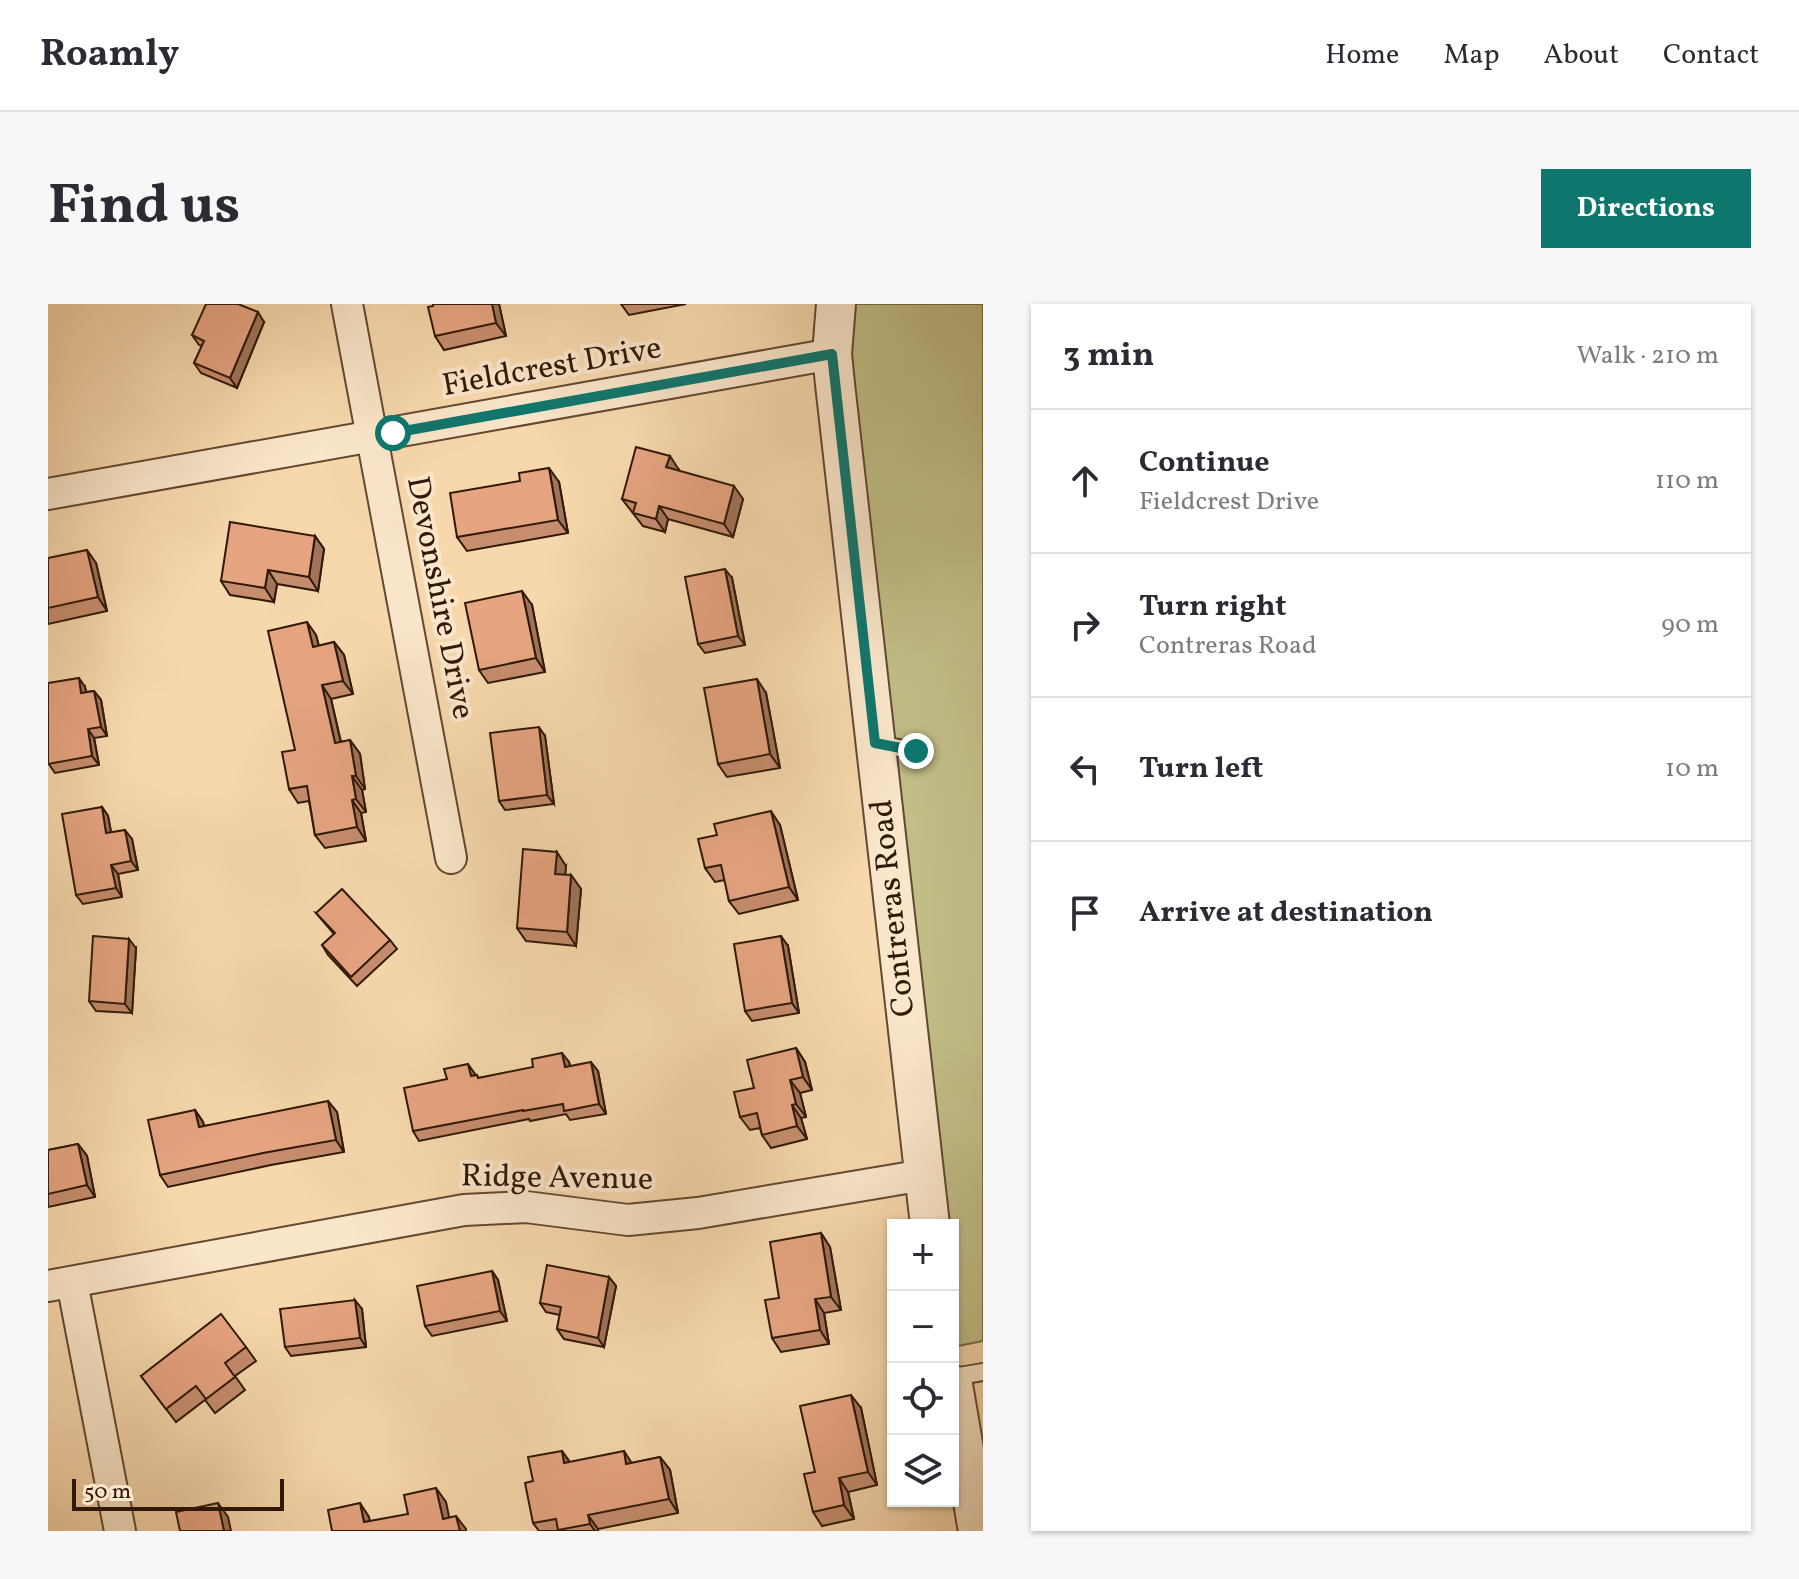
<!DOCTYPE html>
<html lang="en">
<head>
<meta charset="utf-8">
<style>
  :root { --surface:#fff; --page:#f7f7f7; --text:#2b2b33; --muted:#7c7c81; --line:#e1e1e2; --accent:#0f766e }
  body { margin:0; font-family:Vollkorn,serif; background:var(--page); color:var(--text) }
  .controls { position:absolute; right:24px; bottom:24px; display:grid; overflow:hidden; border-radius:0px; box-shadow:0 2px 6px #0004 }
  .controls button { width:72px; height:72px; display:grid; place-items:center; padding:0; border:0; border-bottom:2px solid var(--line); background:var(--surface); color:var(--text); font:40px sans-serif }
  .scale { position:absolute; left:24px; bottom:20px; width:212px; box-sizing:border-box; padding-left:8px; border:4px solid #301908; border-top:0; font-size:22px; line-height:28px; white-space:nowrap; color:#301908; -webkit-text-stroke:6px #fae6ca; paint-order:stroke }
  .stop { position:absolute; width:24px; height:24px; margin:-18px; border:6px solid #0f766e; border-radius:50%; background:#fff }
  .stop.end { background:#0f766e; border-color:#fff; box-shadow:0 2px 8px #0008 }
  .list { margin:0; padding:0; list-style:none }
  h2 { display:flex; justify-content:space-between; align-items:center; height:104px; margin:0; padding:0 32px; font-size:34px }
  h2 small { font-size:26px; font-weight:400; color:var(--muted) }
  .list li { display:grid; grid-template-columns:52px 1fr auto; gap:24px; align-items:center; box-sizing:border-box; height:144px; padding:0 32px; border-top:2px solid var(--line) }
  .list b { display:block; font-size:30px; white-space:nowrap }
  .list p { margin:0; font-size:26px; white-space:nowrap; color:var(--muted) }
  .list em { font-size:26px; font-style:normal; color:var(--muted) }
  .icon { flex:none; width:44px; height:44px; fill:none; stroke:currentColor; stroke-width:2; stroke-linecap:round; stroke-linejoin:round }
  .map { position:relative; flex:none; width:935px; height:1227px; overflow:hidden; border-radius:0px }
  header { display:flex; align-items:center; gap:48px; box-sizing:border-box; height:112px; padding:0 40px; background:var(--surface); border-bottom:2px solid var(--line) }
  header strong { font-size:38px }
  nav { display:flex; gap:44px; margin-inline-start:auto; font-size:28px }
  .intro { display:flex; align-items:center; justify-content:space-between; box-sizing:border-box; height:192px; padding:0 48px }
  h1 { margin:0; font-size:56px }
  .button { padding:20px 36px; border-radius:0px; background:var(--accent); color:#fff; font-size:28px; font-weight:700 }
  main { display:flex; gap:48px; padding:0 48px }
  aside { flex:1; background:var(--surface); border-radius:0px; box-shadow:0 2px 6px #0004 }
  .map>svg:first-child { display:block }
  .green { fill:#c1be87; stroke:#786c48; stroke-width:2 }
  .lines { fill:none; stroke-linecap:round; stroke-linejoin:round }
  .service-casing { stroke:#624931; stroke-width:20 }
  .minor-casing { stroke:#624931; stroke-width:34 }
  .tertiary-casing { stroke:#624931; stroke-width:42 }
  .service { stroke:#fae6ca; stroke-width:16 }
  .minor { stroke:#fae6ca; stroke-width:30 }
  .tertiary { stroke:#fae6ca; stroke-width:38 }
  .wall { fill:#c68d6f; stroke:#301908; stroke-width:2 }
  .shaded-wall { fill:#a1735a; stroke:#301908; stroke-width:2 }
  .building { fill:#e6a481; stroke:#301908; stroke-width:2 }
  .route { stroke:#0f766e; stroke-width:10 }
  .labels { text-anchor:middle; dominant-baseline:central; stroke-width:8; stroke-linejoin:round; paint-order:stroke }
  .street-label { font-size:32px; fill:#301908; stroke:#fae6ca }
</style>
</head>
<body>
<header>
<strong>Roamly</strong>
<nav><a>Home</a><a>Map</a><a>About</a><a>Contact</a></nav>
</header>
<div class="intro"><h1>Find us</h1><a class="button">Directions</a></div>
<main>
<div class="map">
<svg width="935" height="1227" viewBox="0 0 935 1227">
  <rect width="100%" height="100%" fill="#f7d8ad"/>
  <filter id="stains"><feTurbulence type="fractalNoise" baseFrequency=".0025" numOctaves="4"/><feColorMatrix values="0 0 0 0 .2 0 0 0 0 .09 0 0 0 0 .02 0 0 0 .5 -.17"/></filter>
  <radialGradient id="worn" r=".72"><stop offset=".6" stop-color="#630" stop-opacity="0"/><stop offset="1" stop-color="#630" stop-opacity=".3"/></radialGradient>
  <polygon class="green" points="801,0 935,0 935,1037 910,1042 905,995 905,921 897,921 802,88"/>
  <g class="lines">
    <defs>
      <g id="service">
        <polyline points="829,440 868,447"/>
        <polyline points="905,1073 935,1068"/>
      </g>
      <g id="minor">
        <polyline points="299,0 403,554"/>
        <polyline points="0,190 784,50"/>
        <polyline points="24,978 72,1227"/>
        <polyline points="0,982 416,906 478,903 580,916 650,909 876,871"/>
      </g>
      <g id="tertiary">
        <polyline points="788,0 784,50 787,80 882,921"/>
        <polyline points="905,1081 930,1227"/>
      </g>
    </defs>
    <use href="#service" class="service-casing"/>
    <use href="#minor" class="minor-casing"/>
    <use href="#tertiary" class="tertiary-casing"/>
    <use href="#service" class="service"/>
    <use href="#minor" class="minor"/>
    <use href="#tertiary" class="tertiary"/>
  </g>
  <g class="wall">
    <polygon points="385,0 451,0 458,32 396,46 387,32"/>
    <polygon points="573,0 638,0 581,11"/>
    <polygon points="216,18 189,84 153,69 146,59 154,42 151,41 144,31"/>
    <polygon points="631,166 631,167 695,195 685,233 620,215 617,228 595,222 574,195"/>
    <polygon points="511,178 520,229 419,247 409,233"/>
    <polygon points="267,232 276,245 270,287 229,280 226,298 182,291 173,277"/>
    <polygon points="0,254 48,259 59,307 0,320"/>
    <polygon points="684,274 697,341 657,349 650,340"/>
    <polygon points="484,301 497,368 440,379 431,366"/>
    <polygon points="268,331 271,342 286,338 296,351 305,390 283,395 293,438 302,436 312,450 317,485 314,486 318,508 313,509 318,537 277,544 267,531 261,497 250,499 241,485"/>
    <polygon points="37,383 38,388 46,387 53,396 59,432 46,434 51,461 7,469 0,459"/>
    <polygon points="718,389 732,464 679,473 670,460"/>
    <polygon points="497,432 506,500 457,506 451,497"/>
    <polygon points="54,503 60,512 63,528 84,535 90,566 70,570 74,593 35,600 28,591"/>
    <polygon points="732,521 750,596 691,610 681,597 677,576 667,578 657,564"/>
    <polygon points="518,562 517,571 523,571 533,585 528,642 478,637 469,624"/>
    <polygon points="268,609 342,636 349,645 309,682 280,651 274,641 286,630"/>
    <polygon points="740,642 751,709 704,717 697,707"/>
    <polygon points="88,644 84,709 48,707 41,697"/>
    <polygon points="748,744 757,758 764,786 752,789 758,813 753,814 759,835 723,844 714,831 712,824 702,826 692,813 706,784"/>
    <polygon points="521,758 522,762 550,767 558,810 522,816 518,810 482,817 481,815 371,837 365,827 427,770 431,774"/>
    <polygon points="147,806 155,818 156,822 289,808 296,848 223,861 120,883 112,871"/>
    <polygon points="30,840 39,852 47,893 0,903 0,846"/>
    <polygon points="773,929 782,943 793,1006 776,1009 781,1040 733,1048 724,1034 731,994"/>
    <polygon points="444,967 450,976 459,1017 384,1032 377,1022"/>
    <polygon points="561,973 568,982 556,1043 516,1035 509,1025 512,1011 498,1008 492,999"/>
    <polygon points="314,1005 318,1043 243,1052 237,1043"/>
    <polygon points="198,1043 208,1057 187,1072 197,1086 167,1109 157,1096 128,1118 93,1072"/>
    <polygon points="813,1104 829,1181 800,1188 806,1215 774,1222 765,1208 767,1168"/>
    <polygon points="514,1147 522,1158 584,1159 612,1153 622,1166 630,1209 550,1225 550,1227 491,1227 485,1219 485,1177"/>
  </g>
  <g class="shaded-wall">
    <polygon points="444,0 451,0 458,32 448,19"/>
    <polygon points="210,8 216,18 189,84 182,74"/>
    <polygon points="622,152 631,166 628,177 618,163"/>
    <polygon points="501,164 511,178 520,229 510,216"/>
    <polygon points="686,182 695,195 685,233 676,220"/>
    <polygon points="611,202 620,215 617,228 608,215"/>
    <polygon points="267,232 276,245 270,287 261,273"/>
    <polygon points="39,246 48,259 59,307 50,293"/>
    <polygon points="677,265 684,274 697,341 690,332"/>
    <polygon points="220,266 229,280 226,298 217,284"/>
    <polygon points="474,287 484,301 497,368 488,354"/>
    <polygon points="259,318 268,331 274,356 265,343"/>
    <polygon points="286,338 296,351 305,390 295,377"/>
    <polygon points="31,374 37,383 40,398 33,389"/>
    <polygon points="709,375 718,389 732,464 722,450"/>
    <polygon points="274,381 283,395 296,453 287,439"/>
    <polygon points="46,387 53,396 59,432 53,423"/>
    <polygon points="491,423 497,432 506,500 499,491"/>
    <polygon points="40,425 46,434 51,461 44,452"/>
    <polygon points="302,436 312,450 317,485 308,472"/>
    <polygon points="304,472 314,486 318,508 308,495"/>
    <polygon points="304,496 313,509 318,537 309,523"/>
    <polygon points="54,503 60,512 65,539 58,529"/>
    <polygon points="723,507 732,521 750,596 741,583"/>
    <polygon points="77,526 84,535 90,566 83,557"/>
    <polygon points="509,548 518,562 516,584 507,570"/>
    <polygon points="63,561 70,570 74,593 68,584"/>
    <polygon points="523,571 533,585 528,642 519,628"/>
    <polygon points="733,632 740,642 751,709 744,699"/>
    <polygon points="81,635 88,644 84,709 77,700"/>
    <polygon points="748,744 757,758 764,786 755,773"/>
    <polygon points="514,749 521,758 524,772 517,763"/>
    <polygon points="543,758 550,767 558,810 551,800"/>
    <polygon points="420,760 427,770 429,781 423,772"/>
    <polygon points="742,776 752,789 758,813 748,800"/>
    <polygon points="280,797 289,808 296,848 288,836"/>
    <polygon points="744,801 753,814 759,835 749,822"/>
    <polygon points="147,806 155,818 159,835 151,823"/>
    <polygon points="30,840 39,852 47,893 39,881"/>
    <polygon points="773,929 782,943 793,1006 783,993"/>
    <polygon points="444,967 450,976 459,1017 452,1007"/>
    <polygon points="561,973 568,982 556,1043 550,1034"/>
    <polygon points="767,995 776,1009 781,1040 772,1026"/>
    <polygon points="307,996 314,1005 318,1043 312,1034"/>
    <polygon points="803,1091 813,1104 829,1181 820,1168"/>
    <polygon points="514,1147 523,1160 516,1159"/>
    <polygon points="576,1147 585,1161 578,1160"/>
    <polygon points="612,1153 622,1166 630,1209 621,1195"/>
    <polygon points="791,1174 800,1188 806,1215 796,1201"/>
    <polygon points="388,1184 398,1198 404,1227 395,1215"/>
    <polygon points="170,1199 180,1213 183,1227 176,1227"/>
    <polygon points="312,1199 321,1213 324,1227 316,1218"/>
    <polygon points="540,1211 550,1225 550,1227 547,1227 542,1220"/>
    <polygon points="408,1212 418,1225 418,1227 412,1227"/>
  </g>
  <g class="building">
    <polygon points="158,0 190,0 210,8 182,74 146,59 156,37 144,31"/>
    <polygon points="385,0 444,0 448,19 387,32 380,3 385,2"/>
    <polygon points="588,143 622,152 618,163 686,182 676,220 611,202 608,215 585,209 588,199 574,195"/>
    <polygon points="501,164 510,216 409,233 402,189 472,177 471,169"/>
    <polygon points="182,218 267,232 261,273 220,266 217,284 173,277"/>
    <polygon points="39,246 50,293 0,304 0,254"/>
    <polygon points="677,265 690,332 650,340 637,273"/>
    <polygon points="474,287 488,354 431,366 417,299"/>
    <polygon points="259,318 265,343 286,338 295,377 274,381 287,439 302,436 308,472 304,472 308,495 304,496 309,523 267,531 259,482 241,485 234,448 247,446 220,327"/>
    <polygon points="31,374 33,389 46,387 53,423 40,425 44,452 0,460 0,379"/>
    <polygon points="709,375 722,450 670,460 656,384"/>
    <polygon points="491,423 499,491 451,497 442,429"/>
    <polygon points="54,503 58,529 77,526 83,557 63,561 68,584 28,591 14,510"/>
    <polygon points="723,507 741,583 681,597 673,561 657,564 650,535 669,531 666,520"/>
    <polygon points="475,545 509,548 507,570 523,571 519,628 469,624"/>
    <polygon points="294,585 342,636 303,673 274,641 287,629 268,609"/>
    <polygon points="45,632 81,635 77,700 41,697"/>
    <polygon points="733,632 744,699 697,707 686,640"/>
    <polygon points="748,744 755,773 742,776 748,800 744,801 749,822 714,831 709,809 692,813 686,788 706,784 699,756"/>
    <polygon points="514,749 517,763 543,758 551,800 516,807 515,800 475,807 475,806 365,827 356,784 399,775 396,765 420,760 423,772 429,771 430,774 485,763 484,755"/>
    <polygon points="280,797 288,836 215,849 112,871 100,816 147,806 151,823"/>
    <polygon points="30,840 39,881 0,890 0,846"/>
    <polygon points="773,929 783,993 767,995 772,1026 724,1034 717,996 731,994 722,938"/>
    <polygon points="499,961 561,973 550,1034 509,1025 513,1003 492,999"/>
    <polygon points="444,967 452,1007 377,1022 369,982"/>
    <polygon points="307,996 312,1034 237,1043 232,1005"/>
    <polygon points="173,1010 198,1043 177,1059 187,1073 158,1095 148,1082 118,1105 93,1072"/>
    <polygon points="803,1091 820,1168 791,1174 796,1201 765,1208 756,1170 767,1168 752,1102"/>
    <polygon points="514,1147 516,1159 576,1147 578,1160 612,1153 621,1195 540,1211 542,1220 510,1226 508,1215 485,1219 477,1179 485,1177 480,1153"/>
    <polygon points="388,1184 395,1215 408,1212 412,1227 284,1227 280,1206 312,1199 316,1218 360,1210 356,1191"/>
    <polygon points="170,1199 176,1227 132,1227 128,1208"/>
  </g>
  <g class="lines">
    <polyline class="route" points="345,129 784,50 827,439 868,447"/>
  </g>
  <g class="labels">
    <g class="street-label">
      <text transform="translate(504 64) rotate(-10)">Fieldcrest Drive</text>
      <text transform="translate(391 294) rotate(79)">Devonshire Drive</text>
      <text transform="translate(846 604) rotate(-96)">Contreras Road</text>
      <text transform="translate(509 875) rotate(1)">Ridge Avenue</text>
    </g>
  </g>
  <rect width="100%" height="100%" filter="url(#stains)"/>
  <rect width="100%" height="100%" fill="url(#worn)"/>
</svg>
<div class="controls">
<button>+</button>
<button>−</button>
<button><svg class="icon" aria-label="locate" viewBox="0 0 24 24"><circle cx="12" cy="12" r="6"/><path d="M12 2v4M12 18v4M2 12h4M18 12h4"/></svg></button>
<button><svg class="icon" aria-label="layers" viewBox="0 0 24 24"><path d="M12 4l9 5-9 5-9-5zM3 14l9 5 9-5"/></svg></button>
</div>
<div class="scale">50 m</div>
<div class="stop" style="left:345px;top:129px"></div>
<div class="stop end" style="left:868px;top:447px"></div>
</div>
<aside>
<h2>3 min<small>Walk · 210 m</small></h2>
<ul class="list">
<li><svg class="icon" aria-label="ahead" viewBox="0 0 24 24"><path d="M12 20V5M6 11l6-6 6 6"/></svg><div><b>Continue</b><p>Fieldcrest Drive</p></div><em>110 m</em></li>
<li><svg class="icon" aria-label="right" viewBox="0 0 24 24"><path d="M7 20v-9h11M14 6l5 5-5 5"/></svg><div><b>Turn right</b><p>Contreras Road</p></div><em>90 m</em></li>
<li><svg class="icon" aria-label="left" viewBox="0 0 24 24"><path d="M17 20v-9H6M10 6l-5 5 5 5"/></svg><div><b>Turn left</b></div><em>10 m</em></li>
<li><svg class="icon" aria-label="arrive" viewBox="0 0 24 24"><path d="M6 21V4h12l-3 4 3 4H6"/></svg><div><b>Arrive at destination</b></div></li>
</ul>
</aside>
</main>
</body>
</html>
